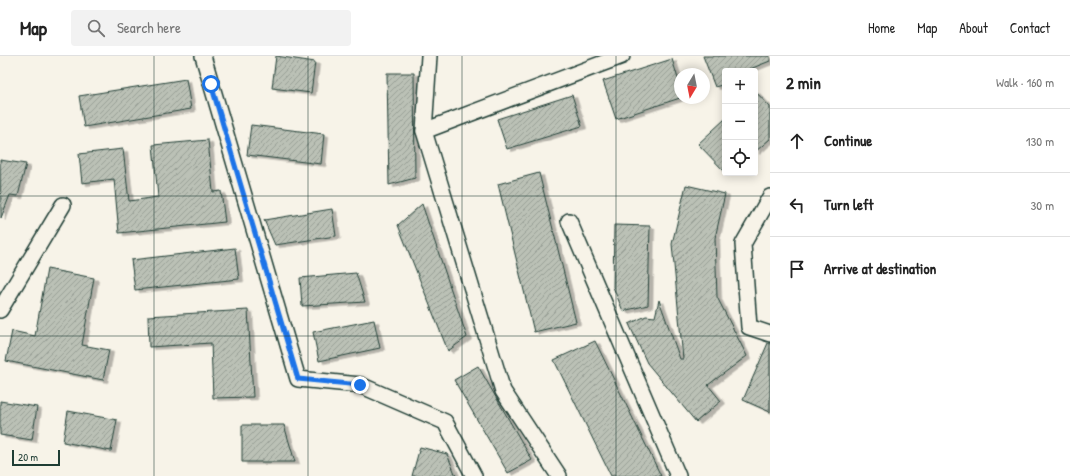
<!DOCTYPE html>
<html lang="en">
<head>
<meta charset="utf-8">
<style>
  :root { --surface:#fff; --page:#f2f2f2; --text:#222; --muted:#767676; --line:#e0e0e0 }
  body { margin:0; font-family:"Patrick Hand",sans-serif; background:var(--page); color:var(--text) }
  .controls { position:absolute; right:12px; top:12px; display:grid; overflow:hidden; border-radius:4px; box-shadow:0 2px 10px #0003 }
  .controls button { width:36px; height:36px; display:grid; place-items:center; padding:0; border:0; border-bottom:1px solid var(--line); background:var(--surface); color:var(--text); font:20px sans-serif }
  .compass { position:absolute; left:674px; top:12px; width:36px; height:36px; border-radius:50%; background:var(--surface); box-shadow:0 2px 10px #0003; rotate:190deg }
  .scale { position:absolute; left:12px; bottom:10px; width:48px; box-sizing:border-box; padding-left:4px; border:2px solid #1f3d34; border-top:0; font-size:11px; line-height:14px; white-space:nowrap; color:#1f3d34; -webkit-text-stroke:3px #f7f3e8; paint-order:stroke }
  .stop { position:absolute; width:12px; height:12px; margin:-9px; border:3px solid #1a73e8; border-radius:50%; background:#fff }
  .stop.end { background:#1a73e8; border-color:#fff; box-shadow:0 1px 4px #0008 }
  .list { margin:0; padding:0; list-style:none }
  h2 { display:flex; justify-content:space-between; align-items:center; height:52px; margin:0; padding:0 16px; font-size:17px }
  h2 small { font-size:13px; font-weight:400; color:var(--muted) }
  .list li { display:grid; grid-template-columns:26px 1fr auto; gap:12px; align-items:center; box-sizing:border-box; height:64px; padding:0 16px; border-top:1px solid var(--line) }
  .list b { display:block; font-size:15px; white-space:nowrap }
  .list em { font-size:13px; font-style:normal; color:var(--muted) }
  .icon { flex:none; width:22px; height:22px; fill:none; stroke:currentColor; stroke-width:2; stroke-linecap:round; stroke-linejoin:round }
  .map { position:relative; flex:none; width:770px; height:420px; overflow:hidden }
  header { display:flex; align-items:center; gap:24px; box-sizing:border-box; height:56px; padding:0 20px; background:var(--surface); border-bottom:1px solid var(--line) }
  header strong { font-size:19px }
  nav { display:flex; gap:22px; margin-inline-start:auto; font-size:14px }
  .search { width:280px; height:36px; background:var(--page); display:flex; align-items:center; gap:10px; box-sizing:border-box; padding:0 14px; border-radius:4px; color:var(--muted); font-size:15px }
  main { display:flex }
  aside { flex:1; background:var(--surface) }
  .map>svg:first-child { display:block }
  .building { fill:url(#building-hatch); stroke:#1f3d34; filter:url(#shadow) }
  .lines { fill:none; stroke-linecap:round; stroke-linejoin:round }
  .minor-casing { stroke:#1f3d34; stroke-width:18 }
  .minor { stroke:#f7f3e8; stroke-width:15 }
  .route { stroke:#1a73e8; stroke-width:5 }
  .grid { fill:none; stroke:#1f3d34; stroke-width:1; stroke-opacity:0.55 }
</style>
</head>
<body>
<header>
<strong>Map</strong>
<div class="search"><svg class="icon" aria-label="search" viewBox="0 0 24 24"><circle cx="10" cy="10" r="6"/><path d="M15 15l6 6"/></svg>Search here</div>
<nav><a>Home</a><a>Map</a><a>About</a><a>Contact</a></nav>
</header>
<main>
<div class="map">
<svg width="770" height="420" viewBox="0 0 770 420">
  <defs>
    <pattern id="building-hatch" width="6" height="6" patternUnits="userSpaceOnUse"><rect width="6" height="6" fill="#bbc1b6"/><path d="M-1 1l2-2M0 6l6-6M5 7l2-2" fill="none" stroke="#979e95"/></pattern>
    <filter id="shadow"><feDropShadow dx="4.5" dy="2.5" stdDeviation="0" flood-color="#0004"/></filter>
  </defs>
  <rect width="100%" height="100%" fill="#f7f3e8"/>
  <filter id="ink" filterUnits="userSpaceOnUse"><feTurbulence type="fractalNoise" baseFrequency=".025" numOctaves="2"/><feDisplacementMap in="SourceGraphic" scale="8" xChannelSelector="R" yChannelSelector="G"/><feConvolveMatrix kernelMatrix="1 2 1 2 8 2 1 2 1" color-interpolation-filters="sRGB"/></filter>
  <g filter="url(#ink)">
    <g class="building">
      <polygon points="276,0 315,6 311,37 272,32"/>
      <polygon points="703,0 770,0 770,5 745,15 725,15 725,28 715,31"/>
      <polygon points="672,3 680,29 680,42 616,63 603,25"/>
      <polygon points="387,17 414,17 415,122 389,129"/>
      <polygon points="186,23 191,53 84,71 79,40"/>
      <polygon points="755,35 770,51 770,83 755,96"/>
      <polygon points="572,39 582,70 507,93 497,63"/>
      <polygon points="725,63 725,116 698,88"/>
      <polygon points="251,69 324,78 321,108 247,99"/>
      <polygon points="208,84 213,136 221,135 225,166 119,177 114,123 82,127 79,98 123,93 129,145 158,141 153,89"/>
      <polygon points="0,104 26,108 18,140 10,139 1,162"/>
      <polygon points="539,117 576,266 534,276 498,128"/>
      <polygon points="686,129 725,138 715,182 717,241 747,300 708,329 721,345 696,366 647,307 629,268 646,260 655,261 659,244 680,303 683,303 672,188"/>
      <polygon points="422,148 467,281 448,295 398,169"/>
      <polygon points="332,153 336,180 275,189 264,164"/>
      <polygon points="614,169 650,170 648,249 623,255 613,231"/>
      <polygon points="235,192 239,223 135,234 131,204"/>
      <polygon points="47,213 94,222 82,289 109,294 103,324 6,305 12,275 35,280"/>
      <polygon points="356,217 365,246 302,250 300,222"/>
      <polygon points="248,254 253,341 213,342 211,287 149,291 148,260"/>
      <polygon points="374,264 380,292 319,305 313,276"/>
      <polygon points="595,285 661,420 611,420 554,304"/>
      <polygon points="768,287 770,287 770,356 743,344"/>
      <polygon points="478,310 532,404 508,417 454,324"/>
      <polygon points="0,345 37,351 32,384 0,379"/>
      <polygon points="68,355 117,364 111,395 63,386"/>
      <polygon points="242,369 284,369 295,406 242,406"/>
      <polygon points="420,391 447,398 456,420 412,420"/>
    </g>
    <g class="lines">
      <defs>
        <g id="minor">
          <polyline points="203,0 298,323 360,329 445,366 474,420"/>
          <polyline points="429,0 424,75 503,335 559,420"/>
          <polyline points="424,75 622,0"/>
          <polyline points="770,141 743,188 749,271 770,278"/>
          <polyline points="569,165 678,420"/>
          <polyline points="0,254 63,149"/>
        </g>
      </defs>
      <use href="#minor" class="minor-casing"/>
      <use href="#minor" class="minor"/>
    </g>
  </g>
  <g class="lines" filter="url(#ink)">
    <polyline class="route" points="211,28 298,323 360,329"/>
  </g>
  <path class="grid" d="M154,0V420M308,0V420M462,0V420M616,0V420M0,140H770M0,280H770"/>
</svg>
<div class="controls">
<button>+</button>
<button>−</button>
<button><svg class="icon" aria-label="locate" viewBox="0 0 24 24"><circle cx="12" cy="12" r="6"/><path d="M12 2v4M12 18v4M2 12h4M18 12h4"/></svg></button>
</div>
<svg class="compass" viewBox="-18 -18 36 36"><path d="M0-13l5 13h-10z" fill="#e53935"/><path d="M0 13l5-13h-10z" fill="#767676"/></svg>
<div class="scale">20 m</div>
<div class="stop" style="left:211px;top:28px"></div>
<div class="stop end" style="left:360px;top:329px"></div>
</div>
<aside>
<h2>2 min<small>Walk · 160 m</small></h2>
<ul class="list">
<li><svg class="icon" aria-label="ahead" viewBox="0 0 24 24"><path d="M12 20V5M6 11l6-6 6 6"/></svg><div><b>Continue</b></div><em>130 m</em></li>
<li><svg class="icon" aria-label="left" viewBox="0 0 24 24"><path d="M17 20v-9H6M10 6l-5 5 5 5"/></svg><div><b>Turn left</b></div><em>30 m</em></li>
<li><svg class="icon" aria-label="arrive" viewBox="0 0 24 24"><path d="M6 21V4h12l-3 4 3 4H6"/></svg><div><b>Arrive at destination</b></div></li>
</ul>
</aside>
</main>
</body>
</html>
